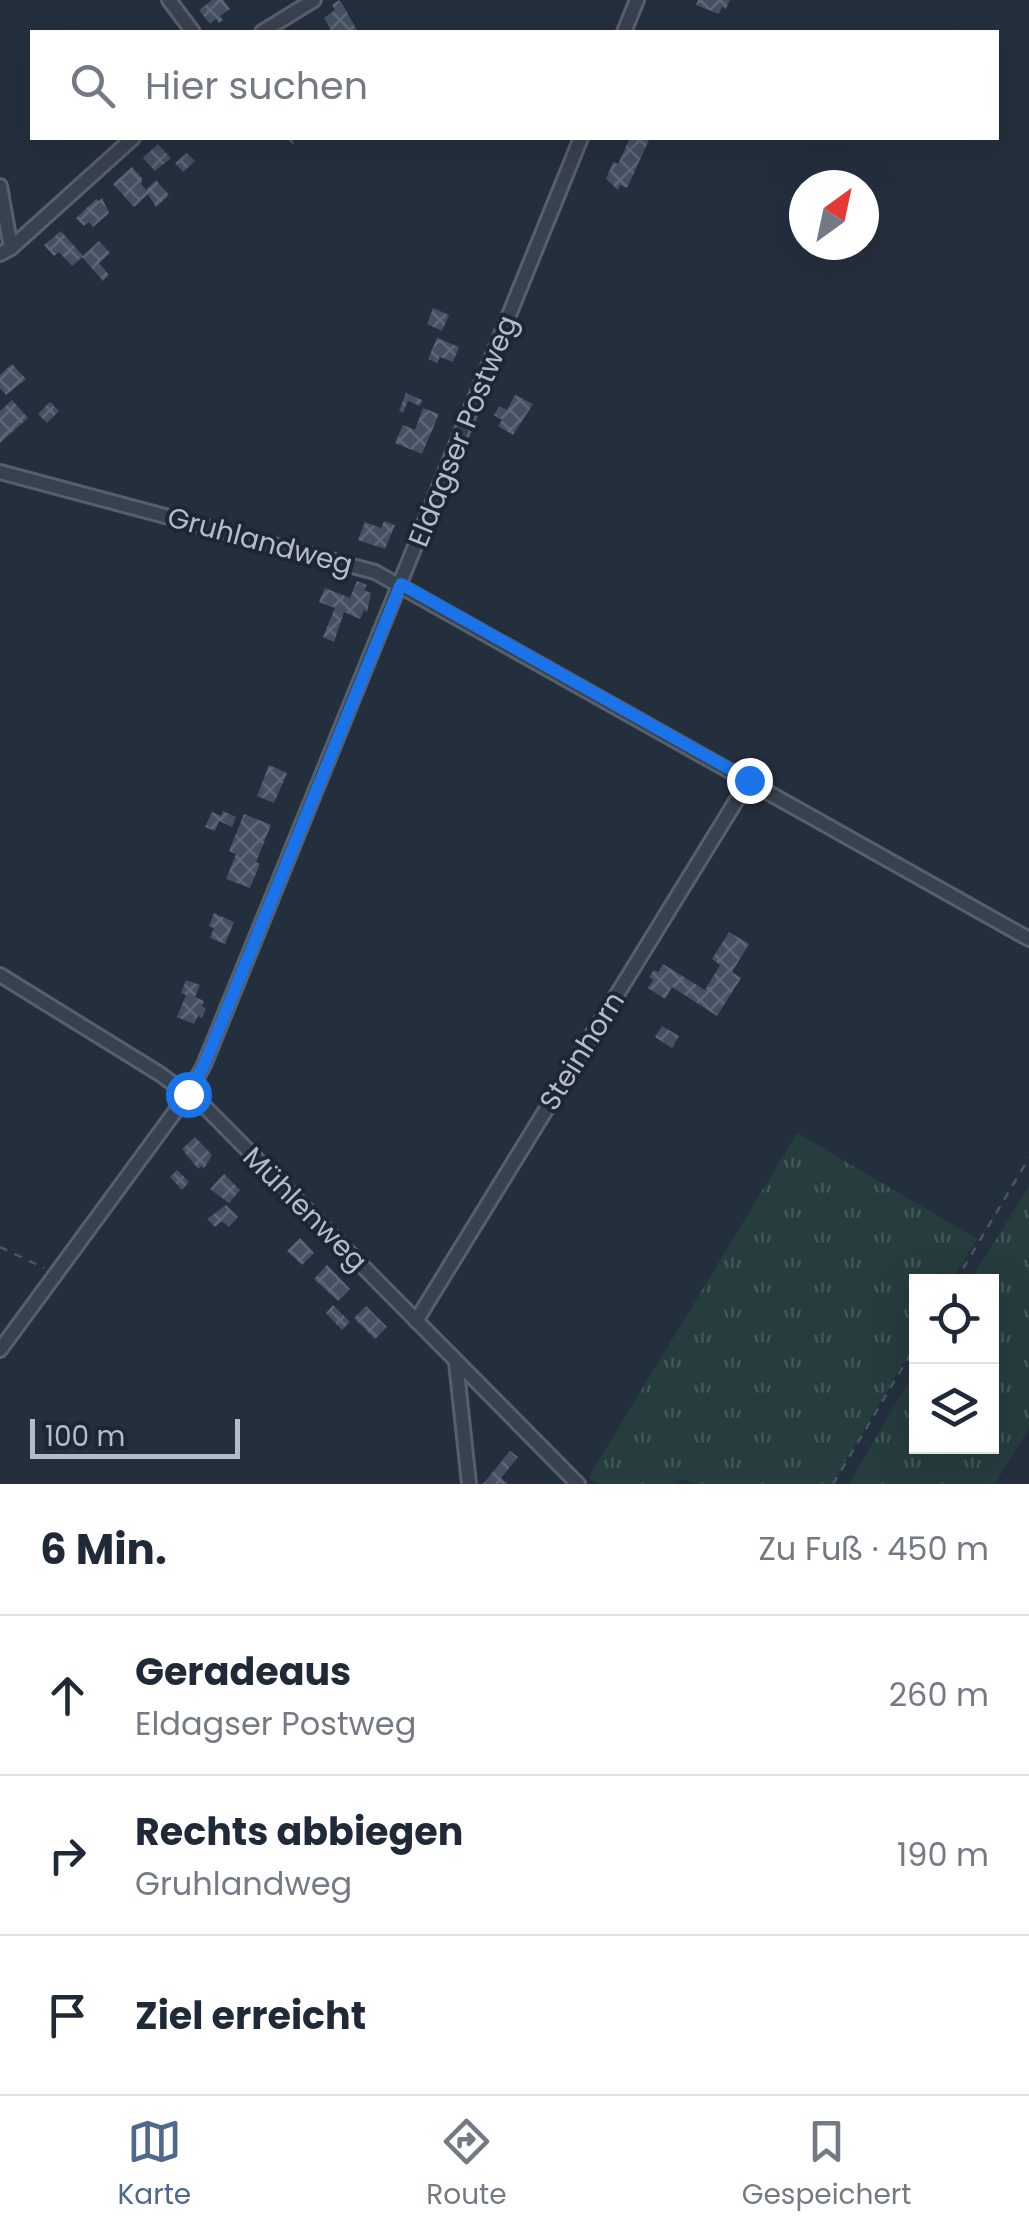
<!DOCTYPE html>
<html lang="de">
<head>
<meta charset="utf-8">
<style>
  :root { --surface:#fff; --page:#f6f6f7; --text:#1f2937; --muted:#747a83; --line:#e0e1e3; --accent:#4f688e }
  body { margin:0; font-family:Poppins,sans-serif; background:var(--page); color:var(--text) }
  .controls { position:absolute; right:30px; bottom:30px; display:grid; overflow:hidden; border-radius:0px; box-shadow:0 10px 40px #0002 }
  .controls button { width:90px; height:90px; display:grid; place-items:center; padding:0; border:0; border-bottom:2px solid var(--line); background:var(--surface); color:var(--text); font:50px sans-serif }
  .compass { position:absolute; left:789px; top:170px; width:90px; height:90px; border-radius:50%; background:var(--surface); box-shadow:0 10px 40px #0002; rotate:33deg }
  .scale { position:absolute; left:30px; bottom:25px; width:210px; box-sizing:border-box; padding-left:10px; border:5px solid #b4bcc9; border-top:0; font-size:28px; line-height:35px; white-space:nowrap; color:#b4bcc9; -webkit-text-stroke:8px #1d2633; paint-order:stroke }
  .stop { position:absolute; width:30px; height:30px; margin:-22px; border:8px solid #1a73e8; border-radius:50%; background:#fff }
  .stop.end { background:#1a73e8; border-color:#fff; box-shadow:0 2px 10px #0008 }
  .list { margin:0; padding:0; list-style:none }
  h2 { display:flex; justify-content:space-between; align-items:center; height:130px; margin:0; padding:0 40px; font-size:42px }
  h2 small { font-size:32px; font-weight:400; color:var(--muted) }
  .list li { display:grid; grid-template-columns:65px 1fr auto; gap:30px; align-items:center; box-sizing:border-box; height:160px; padding:0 40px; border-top:2px solid var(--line) }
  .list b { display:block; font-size:38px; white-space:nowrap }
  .list p { margin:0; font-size:32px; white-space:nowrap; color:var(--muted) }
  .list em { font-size:32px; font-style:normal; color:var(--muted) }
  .icon { flex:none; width:55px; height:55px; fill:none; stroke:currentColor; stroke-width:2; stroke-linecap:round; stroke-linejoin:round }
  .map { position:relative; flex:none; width:1029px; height:1484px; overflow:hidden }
  .search { position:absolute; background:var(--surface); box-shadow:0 10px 40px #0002; left:30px; right:30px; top:30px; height:110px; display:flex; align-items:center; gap:25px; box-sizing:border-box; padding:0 35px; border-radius:0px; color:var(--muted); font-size:38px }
  .sheet { height:610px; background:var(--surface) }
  nav { display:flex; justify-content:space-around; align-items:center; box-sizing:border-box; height:140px; border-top:2px solid var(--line); background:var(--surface); font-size:28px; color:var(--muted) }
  nav a { display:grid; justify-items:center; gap:5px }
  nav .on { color:var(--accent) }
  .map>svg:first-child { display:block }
  .grass { fill:url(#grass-tufts) }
  .building { fill:url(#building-cross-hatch) }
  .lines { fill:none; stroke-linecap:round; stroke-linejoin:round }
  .street-casing { stroke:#565f6c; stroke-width:18 }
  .path { stroke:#44595c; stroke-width:2.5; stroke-dasharray:8 8; stroke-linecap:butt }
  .street { stroke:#38414e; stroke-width:12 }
  .route { stroke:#1a73e8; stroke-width:12 }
  .labels { text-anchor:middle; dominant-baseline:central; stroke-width:8; stroke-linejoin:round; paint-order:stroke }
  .street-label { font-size:28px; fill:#b4bcc9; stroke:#1d2633 }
</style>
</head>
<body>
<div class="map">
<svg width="1029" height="1484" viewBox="0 0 1029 1484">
  <defs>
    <pattern id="grass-tufts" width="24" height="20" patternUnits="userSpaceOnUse" patternTransform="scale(2.5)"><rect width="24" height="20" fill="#263c3f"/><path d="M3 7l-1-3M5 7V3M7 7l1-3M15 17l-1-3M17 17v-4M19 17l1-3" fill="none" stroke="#435659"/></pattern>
    <pattern id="building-cross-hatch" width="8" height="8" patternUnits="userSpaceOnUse" patternTransform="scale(2.5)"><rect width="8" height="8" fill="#455162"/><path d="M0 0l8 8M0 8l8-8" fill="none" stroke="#5d6877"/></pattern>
  </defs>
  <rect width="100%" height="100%" fill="#242f3e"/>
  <g class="grass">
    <polygon points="797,1133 977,1239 952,1281 916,1282 916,1341 832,1484 695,1484 682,1479 676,1484 596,1484 589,1477"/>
    <polygon points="1029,1186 1029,1428 995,1484 849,1484 916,1369 916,1446 992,1446 992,1282 970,1281"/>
  </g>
  <g class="building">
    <polygon points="212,0 223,0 230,9 220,16 223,20 219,23 216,19 210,24 199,10"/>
    <polygon points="339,0 343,5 358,32 332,32 324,18 335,10 332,5"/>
    <polygon points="698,0 730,0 726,9 722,7 719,14 696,5"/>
    <polygon points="630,138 650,138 627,188 620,185 618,190 606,179 613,162 618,164"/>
    <polygon points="158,144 171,158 155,171 143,158"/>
    <polygon points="187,153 195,161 183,172 175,163"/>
    <polygon points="132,167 142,178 141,184 146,190 156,180 169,195 156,207 148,194 134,207 113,184"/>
    <polygon points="102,198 109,213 93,227 89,222 84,226 76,218 96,199 99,201"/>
    <polygon points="61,231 83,256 99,241 110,253 99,263 109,275 103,281 82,257 72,266 59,252 54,256 44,245"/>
    <polygon points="433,308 449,315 442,331 427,324"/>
    <polygon points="437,338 459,347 453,362 440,357 437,363 428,359"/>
    <polygon points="12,364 26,379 6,395 0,388 0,375"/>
    <polygon points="406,393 422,400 420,406 408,401 403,413 399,411"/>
    <polygon points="515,395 533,404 513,435 498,426 502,420 494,415 499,406 507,410"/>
    <polygon points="12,400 28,418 0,443 0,411"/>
    <polygon points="50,402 59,411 47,423 38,414"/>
    <polygon points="423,408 439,414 422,454 395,443 403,425 415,430"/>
    <polygon points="384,521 395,525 385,549 358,540 365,522 381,528"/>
    <polygon points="357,581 367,585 364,590 371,593 367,612 364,610 360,619 344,612 334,642 323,637 335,608 319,602 325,588 350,598"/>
    <polygon points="269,765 287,773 274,803 257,796"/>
    <polygon points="223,811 236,817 232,827 219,821 215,831 205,827 212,812 221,816"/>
    <polygon points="244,814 271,825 256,862 260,864 250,888 226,879 236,854 229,851"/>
    <polygon points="214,913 234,922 225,944 210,938 214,928 209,926"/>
    <polygon points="729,932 749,944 732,972 741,978 717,1016 672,987 665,999 648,988 653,980 649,977 654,970 658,972 663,964 705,990 720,965 712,959"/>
    <polygon points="186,980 200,985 195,997 204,1001 202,1006 206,1008 202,1018 198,1016 194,1024 177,1017 186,995 181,993"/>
    <polygon points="662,1026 679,1036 672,1048 655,1037"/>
    <polygon points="195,1137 212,1155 204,1169 201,1166 198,1169 182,1149"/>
    <polygon points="177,1170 189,1182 182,1190 170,1177"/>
    <polygon points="224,1174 240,1190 229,1203 210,1189"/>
    <polygon points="226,1205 238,1217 229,1227 222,1221 215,1227 207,1219"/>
    <polygon points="300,1238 314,1253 302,1265 287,1251"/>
    <polygon points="327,1265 350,1289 338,1301 314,1279"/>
    <polygon points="333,1305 350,1322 342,1330 326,1313"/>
    <polygon points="366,1306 387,1327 375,1339 354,1318"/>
    <polygon points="510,1451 518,1457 501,1478 508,1484 483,1484"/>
  </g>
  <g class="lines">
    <defs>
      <g id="street">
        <polyline points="169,0 193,32"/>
        <polyline points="262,32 314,0"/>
        <polyline points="624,32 637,0"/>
        <polyline points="0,186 11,248"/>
        <polyline points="0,254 11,248 133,138"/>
        <polyline points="0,472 375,572 1029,939"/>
        <polyline points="0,975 160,1074 207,1109 578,1484"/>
        <polyline points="416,1321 749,780"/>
        <polyline points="0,1350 188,1094 204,1065 581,138"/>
        <polyline points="456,1362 469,1484"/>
      </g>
    </defs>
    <use href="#street" class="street-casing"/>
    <g class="path">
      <polyline points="288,138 299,149"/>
      <polyline points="0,1247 44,1268"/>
      <polyline points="955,1282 1029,1158"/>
      <polyline points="833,1484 916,1345"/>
    </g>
    <use href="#street" class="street"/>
  </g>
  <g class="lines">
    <polyline class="route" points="188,1094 204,1065 401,584 749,780"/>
  </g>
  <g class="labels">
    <g class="street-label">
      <text transform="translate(463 431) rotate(-68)">Eldagser Postweg</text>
      <text transform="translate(260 541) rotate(15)">Gruhlandweg</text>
      <text transform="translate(582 1051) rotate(-58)">Steinhorn</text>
      <text transform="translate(305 1209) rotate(45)">Mühlenweg</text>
    </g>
  </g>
</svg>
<div class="controls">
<button><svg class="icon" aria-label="locate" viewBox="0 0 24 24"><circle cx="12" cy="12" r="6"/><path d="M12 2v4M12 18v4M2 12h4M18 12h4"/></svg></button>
<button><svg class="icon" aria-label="layers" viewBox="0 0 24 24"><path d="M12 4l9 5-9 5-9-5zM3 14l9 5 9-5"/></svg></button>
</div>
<svg class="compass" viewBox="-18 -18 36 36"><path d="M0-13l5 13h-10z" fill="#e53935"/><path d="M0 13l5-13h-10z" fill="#747a83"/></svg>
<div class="scale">100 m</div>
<div class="stop" style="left:188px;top:1094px"></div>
<div class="stop end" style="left:749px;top:780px"></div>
<div class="search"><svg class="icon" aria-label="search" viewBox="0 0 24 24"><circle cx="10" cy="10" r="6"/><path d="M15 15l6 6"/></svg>Hier suchen</div>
</div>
<section class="sheet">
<h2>6 Min.<small>Zu Fuß · 450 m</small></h2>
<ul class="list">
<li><svg class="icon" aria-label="ahead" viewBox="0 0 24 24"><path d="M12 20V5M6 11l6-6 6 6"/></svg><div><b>Geradeaus</b><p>Eldagser Postweg</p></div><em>260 m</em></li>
<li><svg class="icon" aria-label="right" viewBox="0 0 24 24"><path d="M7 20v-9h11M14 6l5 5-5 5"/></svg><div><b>Rechts abbiegen</b><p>Gruhlandweg</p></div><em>190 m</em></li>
<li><svg class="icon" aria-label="arrive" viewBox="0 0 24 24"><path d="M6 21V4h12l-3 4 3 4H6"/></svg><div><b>Ziel erreicht</b></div></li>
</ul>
</section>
<nav>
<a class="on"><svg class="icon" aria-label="map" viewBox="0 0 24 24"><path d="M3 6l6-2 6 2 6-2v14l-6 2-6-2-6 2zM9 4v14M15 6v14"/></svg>Karte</a>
<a><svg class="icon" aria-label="directions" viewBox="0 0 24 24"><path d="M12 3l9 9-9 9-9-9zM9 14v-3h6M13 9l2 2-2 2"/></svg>Route</a>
<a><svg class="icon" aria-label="saved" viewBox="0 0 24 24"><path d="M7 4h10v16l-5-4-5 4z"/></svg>Gespeichert</a>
</nav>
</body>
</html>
